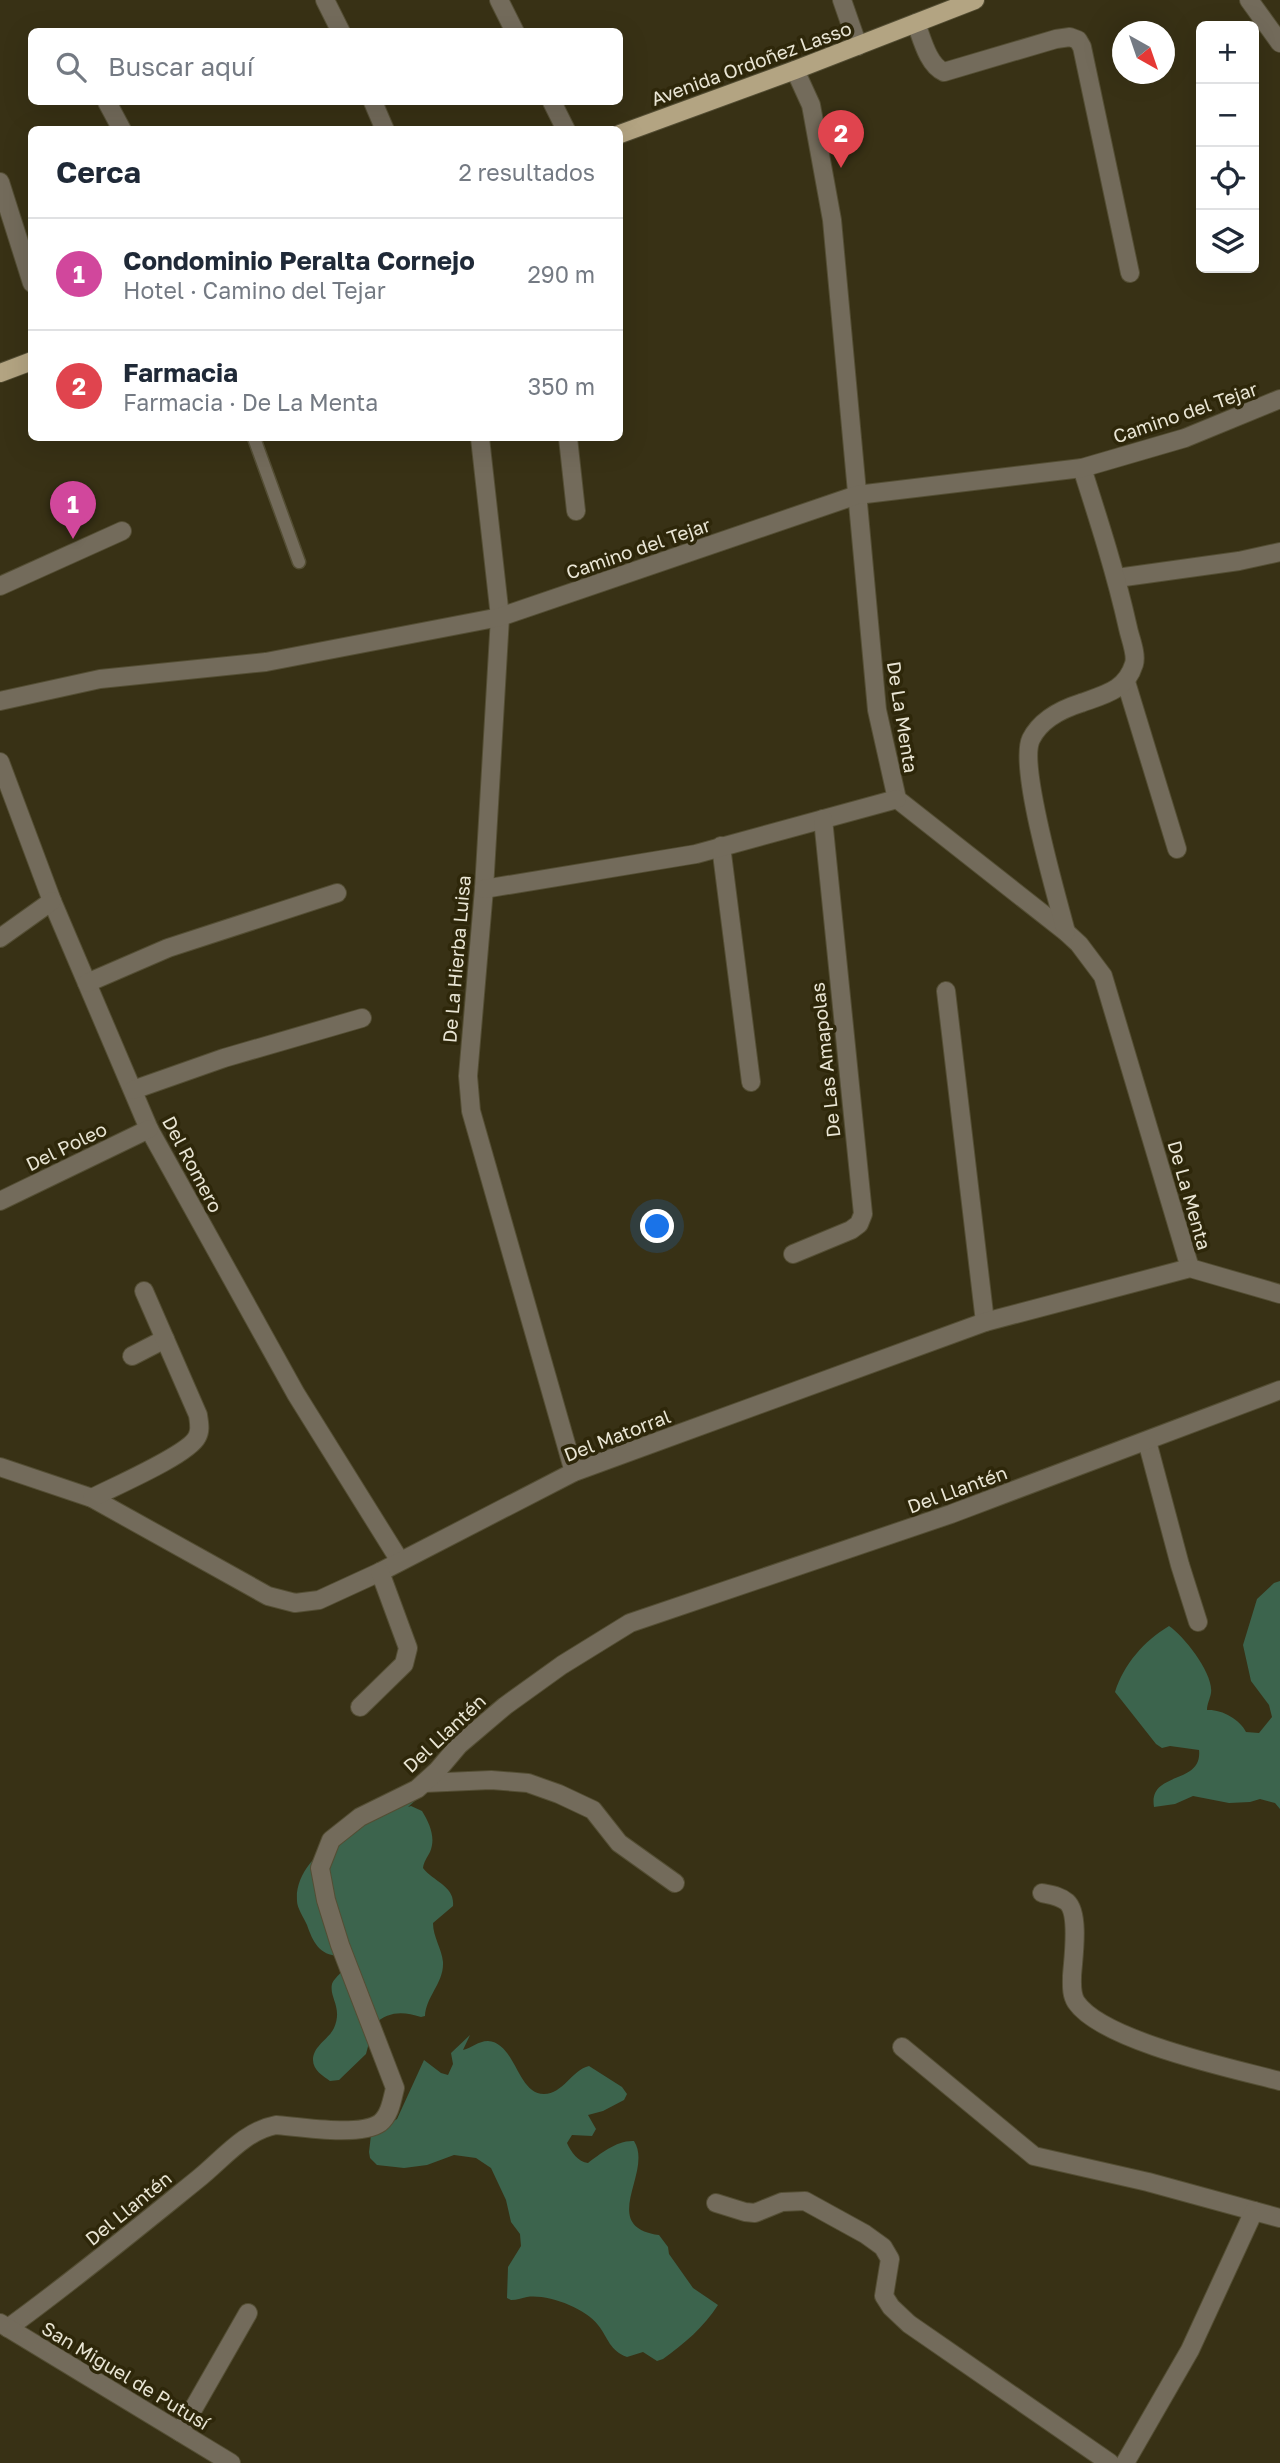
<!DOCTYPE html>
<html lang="es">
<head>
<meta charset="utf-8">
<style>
  :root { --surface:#fff; --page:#f2f2f3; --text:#1f2937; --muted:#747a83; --line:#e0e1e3; --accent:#ea580c }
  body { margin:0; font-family:"Golos Text",sans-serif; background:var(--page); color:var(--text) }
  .controls { position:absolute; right:21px; top:21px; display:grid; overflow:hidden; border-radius:10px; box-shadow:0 7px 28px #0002 }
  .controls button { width:63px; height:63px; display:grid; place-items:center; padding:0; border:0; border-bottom:2px solid var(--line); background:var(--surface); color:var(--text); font:35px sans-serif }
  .compass { position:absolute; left:1112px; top:21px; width:63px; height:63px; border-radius:50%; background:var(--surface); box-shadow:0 7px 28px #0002; rotate:140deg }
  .you { position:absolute; left:658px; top:1227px; width:24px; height:24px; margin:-18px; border:5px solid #fff; border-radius:50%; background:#1a73e8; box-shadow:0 0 0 10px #1a73e833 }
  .badge { display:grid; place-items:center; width:46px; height:46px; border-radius:50%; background:var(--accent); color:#fff; font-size:23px; font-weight:700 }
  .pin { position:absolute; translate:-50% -58px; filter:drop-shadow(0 2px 4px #0008) }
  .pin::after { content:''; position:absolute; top:37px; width:24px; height:21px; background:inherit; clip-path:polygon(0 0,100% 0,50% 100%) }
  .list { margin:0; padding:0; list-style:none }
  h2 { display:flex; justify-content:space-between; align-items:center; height:91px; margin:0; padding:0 28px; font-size:30px }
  h2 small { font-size:23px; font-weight:400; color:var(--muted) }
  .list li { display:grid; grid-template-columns:46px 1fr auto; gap:21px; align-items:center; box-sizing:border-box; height:112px; padding:0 28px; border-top:2px solid var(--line) }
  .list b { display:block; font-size:26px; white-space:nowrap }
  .list p { margin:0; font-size:23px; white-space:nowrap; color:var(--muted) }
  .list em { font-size:23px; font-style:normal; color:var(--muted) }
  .icon { flex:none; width:38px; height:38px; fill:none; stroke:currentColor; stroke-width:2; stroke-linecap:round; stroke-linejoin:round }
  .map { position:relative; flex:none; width:1280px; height:2463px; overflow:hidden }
  .search { position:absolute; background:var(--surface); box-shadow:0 7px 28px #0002; left:28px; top:28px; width:595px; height:77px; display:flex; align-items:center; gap:18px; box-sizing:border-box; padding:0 24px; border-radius:10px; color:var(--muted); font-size:26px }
  .panel { position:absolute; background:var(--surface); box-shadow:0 7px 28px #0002; left:28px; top:126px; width:595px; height:315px; border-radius:10px }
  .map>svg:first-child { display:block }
  .forest { fill:#3c644d }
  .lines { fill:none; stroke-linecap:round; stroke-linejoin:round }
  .service-casing { stroke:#544e34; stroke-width:15 }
  .minor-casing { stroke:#544e34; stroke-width:20 }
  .tertiary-casing { stroke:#544e34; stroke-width:20 }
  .primary-casing { stroke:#544e34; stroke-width:20 }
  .service { stroke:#736b5b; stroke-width:12 }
  .minor { stroke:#736b5b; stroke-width:18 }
  .tertiary { stroke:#736b5b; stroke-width:18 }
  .primary { stroke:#b3a482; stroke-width:18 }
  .labels { text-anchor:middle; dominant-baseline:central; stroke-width:7; stroke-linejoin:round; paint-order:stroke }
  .street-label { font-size:19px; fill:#e9e5d4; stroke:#2e270a }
</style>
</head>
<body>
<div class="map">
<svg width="1280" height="2463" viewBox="0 0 1280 2463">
  <rect width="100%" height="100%" fill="#383115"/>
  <g class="forest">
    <path d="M1280,1581V1809L1275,1803L1260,1799L1250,1802L1229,1803L1193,1796L1175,1804L1154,1807C1148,1770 1203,1786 1199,1750L1170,1746L1162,1748L1156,1744L1115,1692C1124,1664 1144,1641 1169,1626C1184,1636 1214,1674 1211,1693C1210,1699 1207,1704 1207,1710C1221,1709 1240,1719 1246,1732L1259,1733L1272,1717L1269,1705L1251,1681L1243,1645L1257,1599L1274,1583Z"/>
    <path d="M417,1799L408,1807L411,1806L422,1811C430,1824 436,1838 430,1852C427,1858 424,1861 423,1868C434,1882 455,1886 453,1906L433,1923C433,1937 442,1949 443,1962C444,1983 426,1996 425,2016L421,2017C403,2011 389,2011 374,2024L366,2054L339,2080L330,2081C323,2076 313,2070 313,2060C313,2046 329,2039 334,2028C343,2007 329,1998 332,1984C333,1980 339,1975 342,1971L339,1956C319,1955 313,1942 307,1925C304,1918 297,1908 297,1901C294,1847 378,1818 417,1799Z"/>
    <path d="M470,2035L463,2050C472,2048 478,2041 488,2041C516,2043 517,2094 544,2094C563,2094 572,2070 589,2066L622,2087L627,2094L624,2100L603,2111L588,2115L596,2129L592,2136L572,2135L567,2143C571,2152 578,2162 588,2163C600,2154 617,2140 634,2141C654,2172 597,2226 659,2235L668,2247L669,2254L693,2288L718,2305C704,2327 684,2344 663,2359L657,2361L643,2352L627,2357C609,2350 609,2339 598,2325C585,2308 548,2294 527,2297C521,2298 517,2300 511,2300L507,2298L508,2267L521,2246L520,2234L511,2222L506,2200L491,2168L476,2158L454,2155L427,2165L404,2168L377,2165L370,2158L369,2152L371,2135L397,2119L424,2060L441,2073L448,2075L453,2064L451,2053Z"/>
  </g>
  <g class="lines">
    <defs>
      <polyline id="service" points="254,438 299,562"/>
      <g id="minor">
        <polyline points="325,0 341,32"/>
        <polyline points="499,0 515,32"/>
        <polyline points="842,0 858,46"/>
        <polyline points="1249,0 1280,43"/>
        <path d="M916,23C922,39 928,65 944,72L1056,39L1070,37L1078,40L1082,47L1130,273"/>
        <polyline points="795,70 811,105 832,220 877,710 897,799 1066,932 1079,944 1103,976 1190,1268"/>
        <polyline points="107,102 122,130"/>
        <polyline points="373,102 385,130"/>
        <polyline points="552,102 566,130"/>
        <polyline points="0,182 32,283"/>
        <polyline points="480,438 500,617 484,889 468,1076 471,1111 574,1472"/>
        <polyline points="568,438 576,511"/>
        <polyline points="1117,578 1239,561 1280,552"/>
        <polyline points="0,586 122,531"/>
        <polyline points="1126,682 1177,849"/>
        <polyline points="0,762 52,901 149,1129 296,1394 400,1561"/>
        <polyline points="721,846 751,1082"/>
        <polyline points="484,889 696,854 897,799"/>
        <path d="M1066,932C1057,897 1018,766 1031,739C1041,719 1062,709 1081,703C1106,694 1126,690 1134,664C1137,654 1130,638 1128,628C1116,574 1099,521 1082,468"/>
        <polyline points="0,938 52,901"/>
        <polyline points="87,983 168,948 337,893"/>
        <polyline points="946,991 985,1322"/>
        <polyline points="133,1090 224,1058 362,1018"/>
        <polyline points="0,1201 149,1129"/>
        <polyline points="793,1254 851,1230 859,1224 863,1214 823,819"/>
        <polyline points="132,1356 165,1339"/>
        <polyline points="1147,1441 1180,1565 1198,1622"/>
        <polyline points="0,1467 92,1498 268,1596 295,1603 319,1600 380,1572 574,1472 985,1322 1190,1268 1280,1294"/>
        <path d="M92,1498C113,1487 188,1455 197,1437C201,1430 199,1423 198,1415L144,1291"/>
        <polyline points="360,1707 404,1664 408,1648 380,1572"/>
        <polyline points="424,1783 491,1780 528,1783 559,1794 593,1810 619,1843 675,1883"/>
        <path d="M1042,1893C1051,1895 1060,1896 1067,1902C1080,1914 1073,1959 1072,1976C1072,1985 1071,1994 1076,2002C1102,2041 1234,2069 1280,2081"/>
        <polyline points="902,2047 1034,2156 1148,2182 1254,2211"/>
        <polyline points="716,2203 745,2212 755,2213 782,2202 805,2201 865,2234 883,2247 890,2259 884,2296 891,2307 909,2324 1110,2463"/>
        <path d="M8,2328C73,2281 135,2230 198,2179C222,2160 244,2131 276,2125C300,2127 360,2137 380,2123C390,2115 392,2100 395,2088L340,1945L326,1900L320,1868L331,1840L360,1817L417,1789L437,1771L459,1745L505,1706L562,1665L630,1623L951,1514L1280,1390"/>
        <polyline points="180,2432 248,2313"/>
        <polyline points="1125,2463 1190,2350 1254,2211 1280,2218"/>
      </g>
      <g id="tertiary">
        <polyline points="0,701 100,679 266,662 500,617 857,495 1082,468 1185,438 1280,399"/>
        <polyline points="0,2323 231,2463"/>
      </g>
      <g id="primary">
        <polyline points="620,134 795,70 975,0"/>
        <polyline points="0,373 32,361"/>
      </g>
    </defs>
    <use href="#service" class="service-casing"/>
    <use href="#minor" class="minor-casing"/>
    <use href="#tertiary" class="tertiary-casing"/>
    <use href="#primary" class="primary-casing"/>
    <use href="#service" class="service"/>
    <use href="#minor" class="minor"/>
    <use href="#tertiary" class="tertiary"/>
    <use href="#primary" class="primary"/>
  </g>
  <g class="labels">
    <g class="street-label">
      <text transform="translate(751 63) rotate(-20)">Avenida Ordoñez Lasso</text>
      <text transform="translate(1185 412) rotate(-19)">Camino del Tejar</text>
      <text transform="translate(638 548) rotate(-19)">Camino del Tejar</text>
      <text transform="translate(903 717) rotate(81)">De La Menta</text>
      <text transform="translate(456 959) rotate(-85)">De La Hierba Luisa</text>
      <text transform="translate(825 1060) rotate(-96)">De Las Amapolas</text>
      <text transform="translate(66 1146) rotate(-26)">Del Poleo</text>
      <text transform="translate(193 1164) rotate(62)">Del Romero</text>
      <text transform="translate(1190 1195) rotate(74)">De La Menta</text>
      <text transform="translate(617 1435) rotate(-21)">Del Matorral</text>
      <text transform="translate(957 1489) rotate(-20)">Del Llantén</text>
      <text transform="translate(444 1733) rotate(-43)">Del Llantén</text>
      <text transform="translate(128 2208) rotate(-39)">Del Llantén</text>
      <text transform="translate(126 2375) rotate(31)">San Miguel de Putusí</text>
    </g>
  </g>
</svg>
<div class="controls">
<button>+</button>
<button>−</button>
<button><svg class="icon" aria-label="locate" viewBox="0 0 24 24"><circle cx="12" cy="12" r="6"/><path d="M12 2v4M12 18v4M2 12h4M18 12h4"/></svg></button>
<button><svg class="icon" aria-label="layers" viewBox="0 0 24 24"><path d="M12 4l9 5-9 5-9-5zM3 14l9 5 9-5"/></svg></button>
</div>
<svg class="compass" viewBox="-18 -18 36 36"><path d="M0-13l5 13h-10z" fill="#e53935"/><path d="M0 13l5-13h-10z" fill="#747a83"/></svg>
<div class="you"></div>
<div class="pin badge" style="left:73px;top:539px;background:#d1479c">1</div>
<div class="pin badge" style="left:841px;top:168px;background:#e0444e">2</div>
<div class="search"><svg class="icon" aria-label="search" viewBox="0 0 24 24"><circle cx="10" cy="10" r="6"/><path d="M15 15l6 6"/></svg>Buscar aquí</div>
<section class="panel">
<h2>Cerca<small>2 resultados</small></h2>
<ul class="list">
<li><span class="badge" style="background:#d1479c">1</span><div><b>Condominio Peralta Cornejo</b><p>Hotel · Camino del Tejar</p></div><em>290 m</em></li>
<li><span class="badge" style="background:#e0444e">2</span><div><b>Farmacia</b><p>Farmacia · De La Menta</p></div><em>350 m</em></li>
</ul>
</section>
</div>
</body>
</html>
